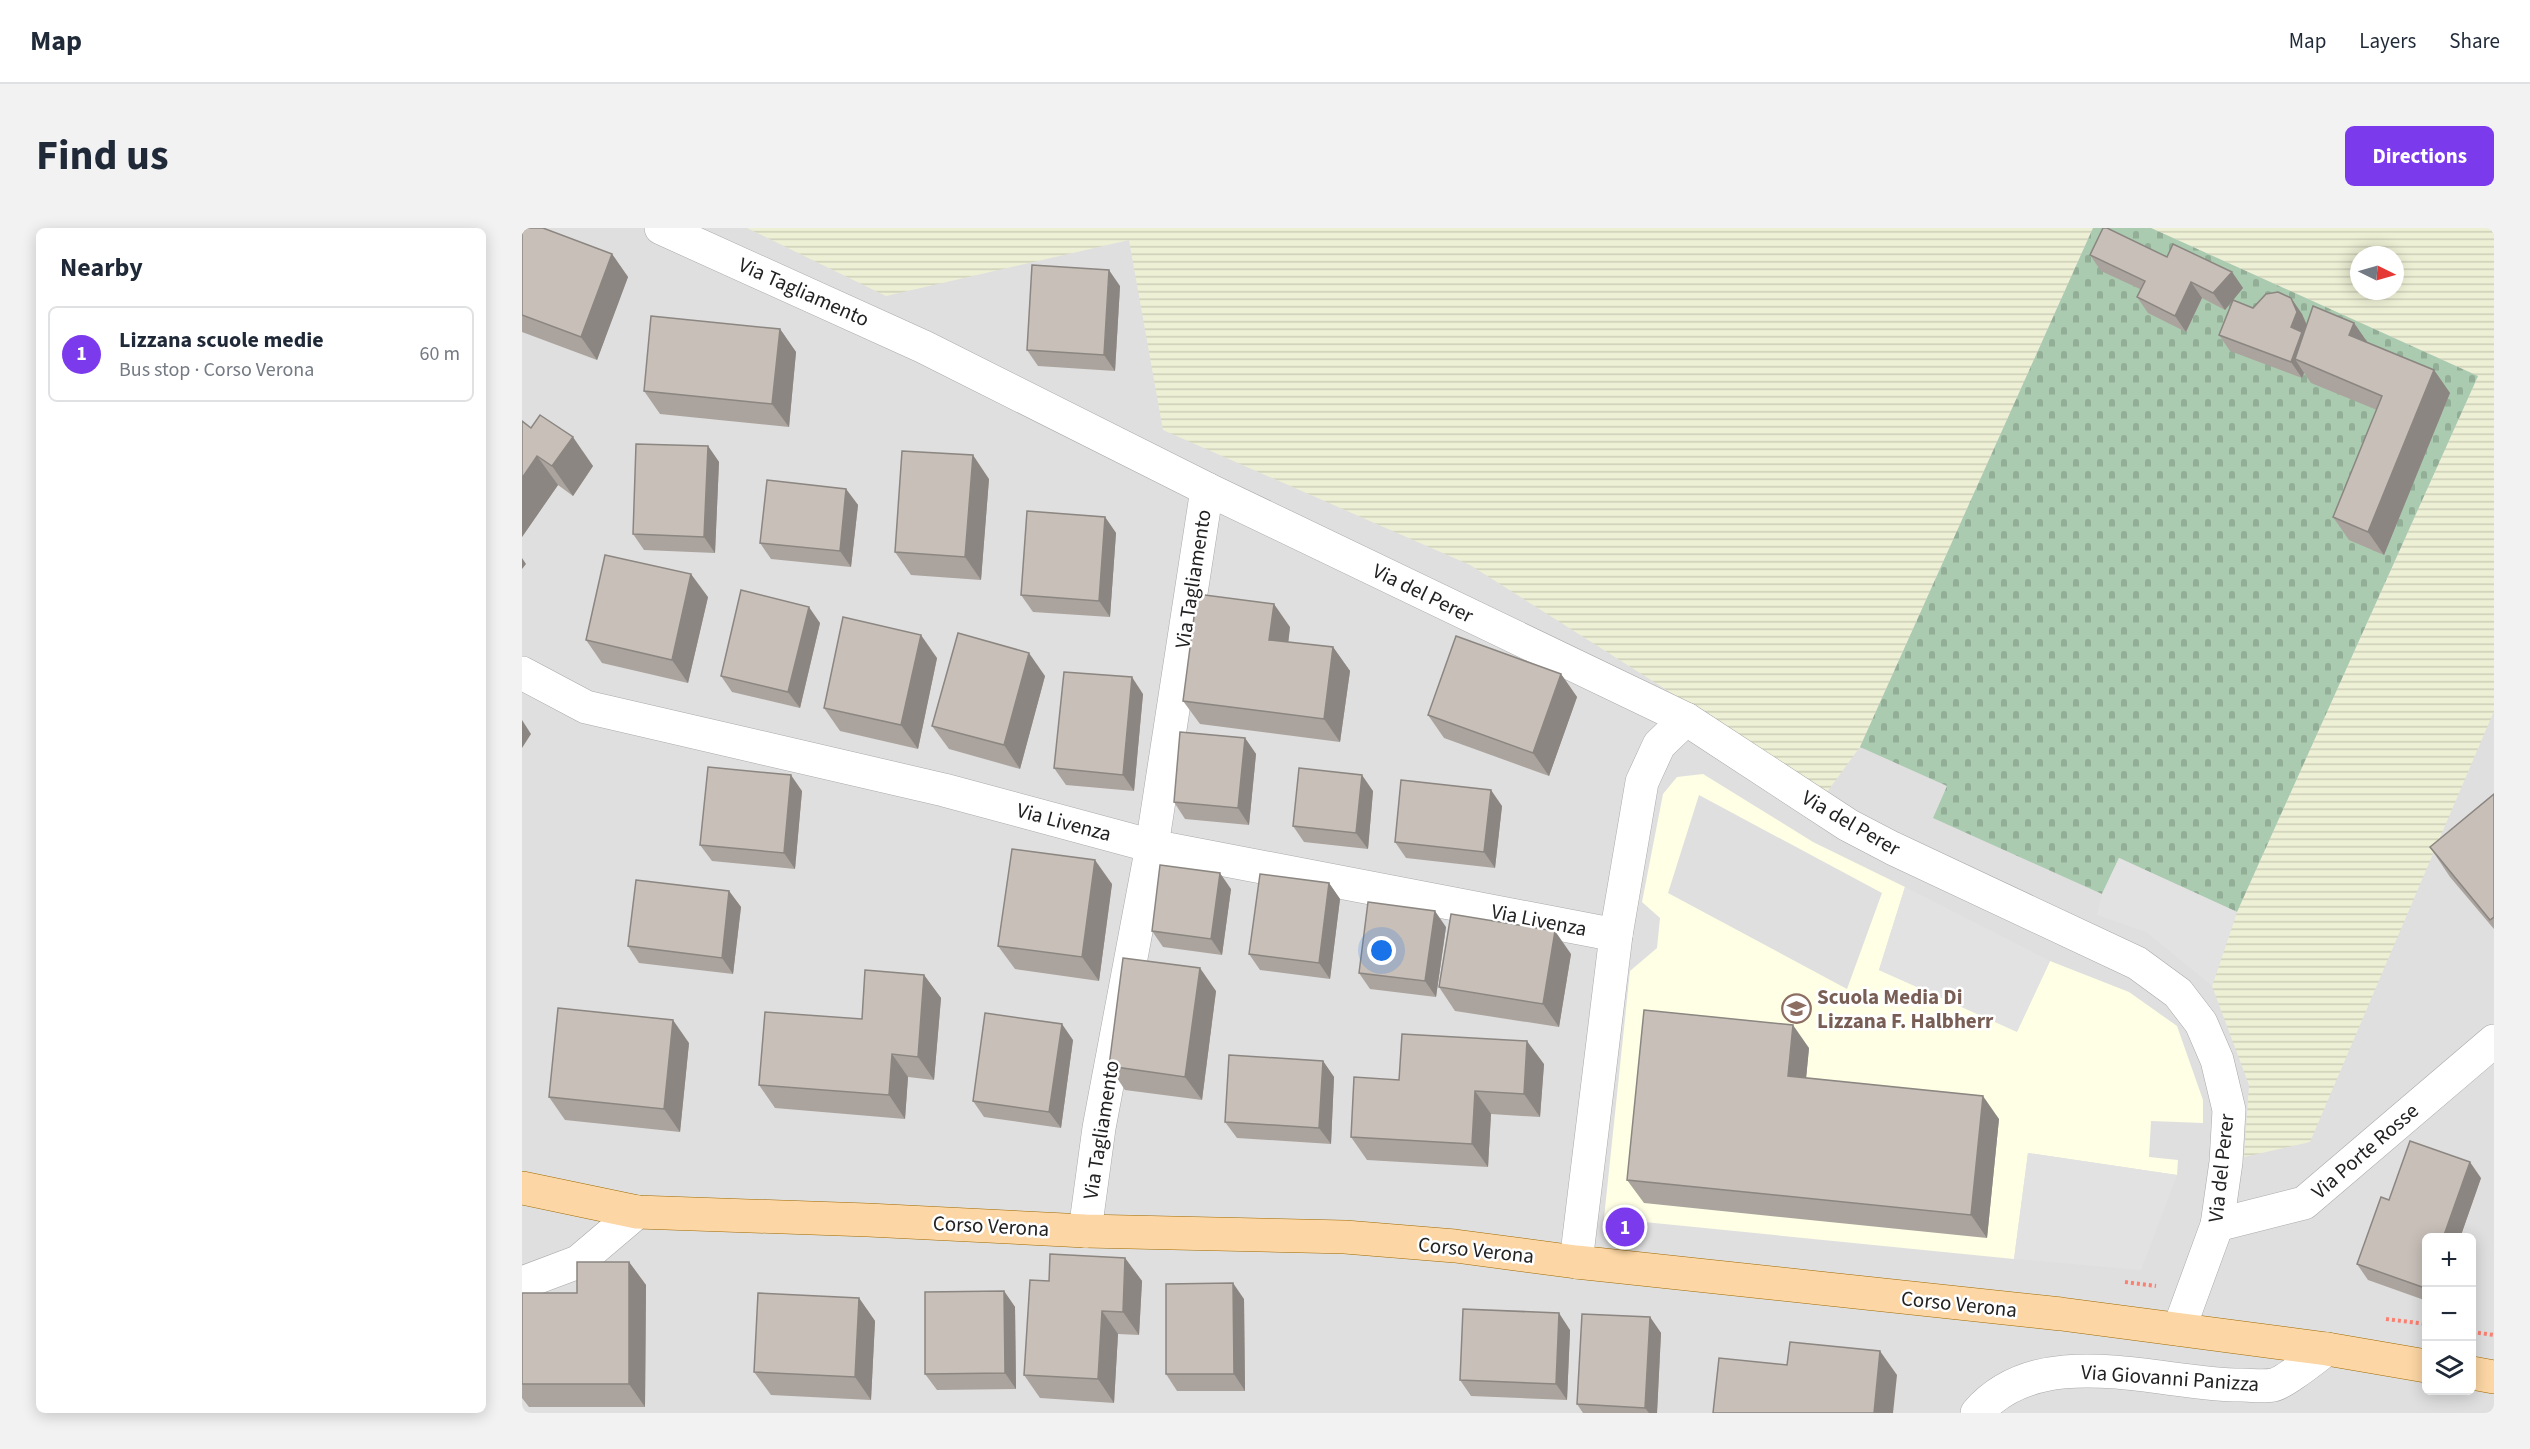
<!DOCTYPE html>
<html lang="en">
<head>
<meta charset="utf-8">
<style>
  :root { --surface:#fff; --page:#f2f2f3; --text:#1f2937; --muted:#747a83; --line:#e0e1e3; --accent:#7c3aed }
  body { margin:0; font-family:"Source Sans 3",sans-serif; background:var(--page); color:var(--text) }
  .controls { position:absolute; right:18px; bottom:18px; display:grid; overflow:hidden; border-radius:9px; box-shadow:0 3px 15px #0003 }
  .controls button { width:54px; height:54px; display:grid; place-items:center; padding:0; border:0; border-bottom:2px solid var(--line); background:var(--surface); color:var(--text); font:30px sans-serif }
  .compass { position:absolute; left:1828px; top:18px; width:54px; height:54px; border-radius:50%; background:var(--surface); box-shadow:0 3px 15px #0003; rotate:95deg }
  .you { position:absolute; left:860px; top:723px; width:21px; height:21px; margin:-15px; border:4px solid #fff; border-radius:50%; background:#1a73e8; box-shadow:0 0 0 9px #1a73e833 }
  .badge { display:grid; place-items:center; width:39px; height:39px; border-radius:50%; background:var(--accent); color:#fff; font-size:20px; font-weight:700 }
  .pin { position:absolute; translate:-50% -50%; border:3px solid #fff; box-shadow:0 2px 6px #0006 }
  .list { margin:0; padding:0; list-style:none }
  h2 { display:flex; justify-content:space-between; align-items:center; height:78px; margin:0; padding:0 24px; font-size:26px }
  h2 small { font-size:20px; font-weight:400; color:var(--muted) }
  .list li { display:grid; grid-template-columns:39px 1fr auto; gap:18px; align-items:center; box-sizing:border-box; height:96px; margin:0 12px 12px; padding:0 12px; border:2px solid var(--line); border-radius:9px }
  .list b { display:block; font-size:22px; white-space:nowrap }
  .list p { margin:0; font-size:20px; white-space:nowrap; color:var(--muted) }
  .list em { font-size:20px; font-style:normal; color:var(--muted) }
  .icon { flex:none; width:33px; height:33px; fill:none; stroke:currentColor; stroke-width:2; stroke-linecap:round; stroke-linejoin:round }
  .map { position:relative; flex:none; width:1972px; height:1185px; overflow:hidden; border-radius:9px }
  header { display:flex; align-items:center; gap:36px; box-sizing:border-box; height:84px; padding:0 30px; background:var(--surface); border-bottom:2px solid var(--line) }
  header strong { font-size:28px }
  nav { display:flex; gap:33px; margin-inline-start:auto; font-size:21px }
  .intro { display:flex; align-items:center; justify-content:space-between; box-sizing:border-box; height:144px; padding:0 36px }
  h1 { margin:0; font-size:42px }
  .button { padding:15px 27px; border-radius:9px; background:var(--accent); color:#fff; font-size:21px; font-weight:700 }
  main { display:flex; gap:36px; padding:0 36px }
  aside { flex:1; background:var(--surface); border-radius:9px; box-shadow:0 3px 15px #0003 }
  .map>svg:first-child { display:block }
  .residential { fill:#e0dfdf; fill-rule:evenodd }
  .education { fill:#ffffe5; fill-rule:evenodd }
  .farmland { fill:url(#farmland-rules); fill-rule:evenodd }
  .cemetery { fill:url(#cemetery-stones); fill-rule:evenodd }
  .parking { fill:#e2e2e2 }
  .lines { fill:none; stroke-linecap:round; stroke-linejoin:round }
  .minor-casing { stroke:#a9a9a9; stroke-width:34 }
  .major-casing { stroke:#a06b00; stroke-width:34 }
  .path { stroke:#fa8072; stroke-width:4; stroke-dasharray:3 3; stroke-linecap:butt }
  .minor { stroke:#fff; stroke-width:33 }
  .major { stroke:#fcd6a4; stroke-width:33 }
  .wall { fill:#aba49e }
  .shaded-wall { fill:#8b8681 }
  .building { fill:#c7bfb8; stroke:#8b8681; stroke-width:1.5 }
  .labels { text-anchor:middle; dominant-baseline:central; stroke-width:5; stroke-linejoin:round; paint-order:stroke }
  .street-label { font-size:21px; fill:#222; stroke:#fff }
  .education-label { font-size:21px; font-weight:bold; fill:#785e54; stroke:#fff; text-anchor:start }
</style>
</head>
<body>
<header>
<strong>Map</strong>
<nav><a>Map</a><a>Layers</a><a>Share</a></nav>
</header>
<div class="intro"><h1>Find us</h1><a class="button">Directions</a></div>
<main>
<aside>
<h2>Nearby<small></small></h2>
<ul class="list">
<li><span class="badge">1</span><div><b>Lizzana scuole medie</b><p>Bus stop · Corso Verona</p></div><em>60 m</em></li>
</ul>
</aside>
<div class="map">
<svg width="1972" height="1185" viewBox="0 0 1972 1185">
  <defs>
    <pattern id="farmland-rules" width="6" height="5" patternUnits="userSpaceOnUse" patternTransform="scale(1.5)"><rect width="6" height="5" fill="#eef0d5"/><path d="M0 2.5h6" fill="none" stroke="#ccceb7"/></pattern>
    <pattern id="cemetery-stones" width="16" height="16" patternUnits="userSpaceOnUse" patternTransform="scale(1.5)"><rect width="16" height="16" fill="#aacbaf"/><path d="M2 7V4a2 2 0 0 1 4 0v3zM10 15v-3a2 2 0 0 1 4 0v3z" fill="#92ae96"/></pattern>
  </defs>
  <rect width="100%" height="100%" fill="#f2efe9"/>
  <path class="residential" d="M0,0H1972V1185H0ZM1837,27H1873V63H1837ZM1904,1010H1950V1162H1904Z"/>
  <path class="education" d="M1181,546L1291,614L1383,659L1357,742L1495,803L1528,733L1607,764L1655,798L1681,872V895L1629,893L1627,929L1656,932L1655,947L1506,925L1492,1031L1082,990L1108,743L1135,720L1138,690L1120,674L1141,566L1155,549ZM1177,567L1360,665L1325,761L1146,665Z"/>
  <g class="farmland">
    <polygon points="225,0 1571,0 1338,519 1305,564 948,337 641,202 607,12 364,68"/>
    <path d="M1629,0H1972V483L1788,914L1722,929L1727,857L1690,758L1715,684L1956,148ZM1837,27H1873V63H1837Z"/>
  </g>
  <path class="cemetery" d="M1571,0H1629L1956,148L1715,684L1597,630L1580,666L1411,590L1425,558L1338,519ZM1721,60L1680,70L1664,104L1634,69Z"/>
  <g class="parking">
    <polygon points="1597,630 1715,684 1690,758 1624,704 1575,687 1580,666"/>
    <polygon points="1383,659 1528,733 1495,804 1357,742"/>
    <polygon points="1506,925 1655,947 1619,1042 1492,1031"/>
  </g>
  <g class="lines">
    <defs>
      <g id="minor">
        <polyline points="139,0 402,119 685,261 630,618 577,900 563,1003"/>
        <polyline points="685,261 1164,491 1326,597 1370,620 1615,735 1656,765 1679,795 1695,832 1707,882 1704,934 1695,997 1657,1101"/>
        <polyline points="0,445 64,479 422,562 630,618 1094,707"/>
        <polyline points="1695,997 1782,975 1972,813"/>
        <polyline points="1054,1034 1094,707 1120,554 1137,517 1164,491"/>
        <polyline points="0,1055 56,1034 115,984"/>
        <path d="M1455,1185C1519,1111 1637,1157 1719,1157C1729,1157 1741,1159 1751,1157C1762,1155 1794,1129 1805,1121"/>
      </g>
      <g id="major">
        <polyline points="0,960 115,984 346,992 563,1003 823,1009 933,1018 1054,1034 1539,1086 1805,1121 1904,1138"/>
        <polyline points="1950,1145 1972,1149"/>
      </g>
    </defs>
    <use href="#minor" class="minor-casing"/>
    <use href="#major" class="major-casing"/>
    <g class="path">
      <polyline points="1603,1054 1634,1058"/>
      <polyline points="1864,1091 1904,1096"/>
      <polyline points="1950,1104 1972,1107"/>
    </g>
    <use href="#minor" class="minor"/>
    <use href="#major" class="major"/>
  </g>
  <g class="wall">
    <polygon points="0,0 90,26 106,49 75,132 0,104"/>
    <polygon points="1568,27 1645,29 1710,44 1721,60 1711,72 1731,80 1769,70 1780,86 1785,97 1832,95 1845,114 1912,142 1928,165 1862,327 1827,312 1811,289 1855,182 1789,155 1782,145 1780,150 1708,123 1697,107 1710,73 1703,82 1680,70 1664,104 1626,85 1615,69 1618,61 1579,43"/>
    <polygon points="598,58 593,143 516,138 505,122"/>
    <polygon points="258,101 274,124 267,199 138,186 122,163"/>
    <polygon points="9,200 71,238 51,268 36,257 0,309"/>
    <polygon points="186,218 197,234 193,325 122,322 111,306"/>
    <polygon points="467,251 459,352 389,347 373,324"/>
    <polygon points="324,261 336,277 329,339 249,331 238,315"/>
    <polygon points="583,289 594,305 588,389 511,384 499,367"/>
    <polygon points="186,369 166,455 80,435 64,412"/>
    <polygon points="298,395 278,480 210,464 199,448"/>
    <polygon points="768,399 766,414 811,419 828,443 818,514 678,496 661,473"/>
    <polygon points="415,430 396,521 318,503 302,480"/>
    <polygon points="1039,446 1055,469 1027,548 922,510 906,487"/>
    <polygon points="523,448 498,541 427,521 410,498"/>
    <polygon points="621,466 612,563 544,557 532,540"/>
    <polygon points="723,510 734,526 727,597 663,591 652,574"/>
    <polygon points="280,563 273,641 190,633 178,617"/>
    <polygon points="851,563 846,621 782,614 771,598"/>
    <polygon points="1972,566 1972,701 1928,649 1908,619"/>
    <polygon points="980,578 973,640 884,630 873,614"/>
    <polygon points="807,655 818,671 808,751 738,742 727,726"/>
    <polygon points="590,656 577,753 493,741 476,718"/>
    <polygon points="709,661 700,727 641,719 630,703"/>
    <polygon points="207,663 219,679 211,746 117,735 106,718"/>
    <polygon points="924,699 914,769 848,761 837,745"/>
    <polygon points="1049,726 1037,799 933,783 917,759"/>
    <polygon points="402,747 419,770 412,852 386,849 383,891 253,880 237,857 340,791"/>
    <polygon points="694,763 680,872 603,862 587,838"/>
    <polygon points="551,812 539,900 462,889 451,873"/>
    <polygon points="167,815 158,904 43,892 27,869"/>
    <polygon points="1287,820 1284,850 1477,891 1465,1010 1122,975 1105,952"/>
    <polygon points="801,833 812,849 809,916 715,910 703,894"/>
    <polygon points="1022,836 1018,889 969,886 966,939 845,932 829,909 877,852"/>
    <polygon points="1959,950 1938,1010 1905,1010 1905,1073 1846,1052 1835,1036 1867,972"/>
    <polygon points="603,1030 620,1053 617,1107 596,1106 592,1175 518,1170 502,1147 527,1053"/>
    <polygon points="107,1034 124,1057 123,1179 7,1179 0,1170 0,1065 55,1065"/>
    <polygon points="482,1063 493,1079 494,1161 415,1162 403,1146"/>
    <polygon points="337,1070 353,1093 349,1172 249,1167 232,1144"/>
    <polygon points="722,1071 723,1163 655,1163 644,1146"/>
    <polygon points="1128,1089 1139,1105 1135,1185 1061,1185 1055,1176"/>
    <polygon points="1048,1102 1045,1172 949,1168 938,1152"/>
  </g>
  <g class="shaded-wall">
    <polygon points="90,26 106,49 75,132 59,109"/>
    <polygon points="587,42 598,58 593,143 582,127"/>
    <polygon points="1710,44 1721,60 1703,82 1691,65"/>
    <polygon points="1669,54 1680,70 1664,104 1653,88"/>
    <polygon points="1769,70 1780,86 1786,100 1773,131 1782,145 1780,150 1769,134"/>
    <polygon points="1832,95 1848,118 1827,107"/>
    <polygon points="258,101 274,124 267,199 250,176"/>
    <polygon points="1912,142 1928,165 1862,327 1846,304"/>
    <polygon points="51,209 71,238 51,268 30,238"/>
    <polygon points="186,218 197,234 193,325 182,309"/>
    <polygon points="451,227 467,251 459,352 443,329"/>
    <polygon points="15,228 36,257 0,309 0,250"/>
    <polygon points="324,261 336,277 329,339 318,323"/>
    <polygon points="583,289 594,305 588,389 577,373"/>
    <polygon points="0,330 4,336 0,341"/>
    <polygon points="169,346 186,369 166,455 150,432"/>
    <polygon points="752,376 768,399 764,435 747,412"/>
    <polygon points="287,379 298,395 278,480 266,464"/>
    <polygon points="399,407 415,430 396,521 379,497"/>
    <polygon points="811,419 828,443 818,514 802,491"/>
    <polygon points="507,425 523,448 498,541 482,517"/>
    <polygon points="1039,446 1055,469 1027,548 1011,525"/>
    <polygon points="610,449 621,466 612,563 601,547"/>
    <polygon points="0,492 9,506 0,520"/>
    <polygon points="723,510 734,526 727,597 716,580"/>
    <polygon points="269,547 280,563 273,641 262,625"/>
    <polygon points="840,547 851,563 846,621 834,605"/>
    <polygon points="969,562 980,578 973,640 962,624"/>
    <polygon points="573,632 590,656 577,753 560,729"/>
    <polygon points="698,645 709,661 700,727 689,711"/>
    <polygon points="807,655 818,671 808,751 797,735"/>
    <polygon points="207,663 219,679 211,746 200,730"/>
    <polygon points="913,683 924,699 914,769 903,753"/>
    <polygon points="1033,703 1049,726 1037,799 1021,776"/>
    <polygon points="678,740 694,763 680,872 663,849"/>
    <polygon points="402,747 419,770 412,852 396,829"/>
    <polygon points="151,792 167,815 158,904 142,881"/>
    <polygon points="540,796 551,812 539,900 527,884"/>
    <polygon points="1271,797 1287,820 1282,872 1266,848"/>
    <polygon points="1005,813 1022,836 1018,889 1002,866"/>
    <polygon points="370,826 386,849 383,891 367,867"/>
    <polygon points="801,833 812,849 809,916 797,900"/>
    <polygon points="953,863 969,886 966,939 950,916"/>
    <polygon points="1461,868 1477,891 1465,1010 1449,987"/>
    <polygon points="1948,934 1959,950 1938,1010 1921,1010"/>
    <polygon points="603,1030 620,1053 617,1107 601,1084"/>
    <polygon points="107,1034 124,1057 123,1179 107,1156"/>
    <polygon points="711,1055 722,1071 723,1163 712,1146"/>
    <polygon points="482,1063 493,1079 494,1161 483,1145"/>
    <polygon points="337,1070 353,1093 349,1172 333,1149"/>
    <polygon points="580,1083 596,1106 592,1175 576,1151"/>
    <polygon points="1037,1085 1048,1102 1045,1172 1034,1156"/>
    <polygon points="1128,1089 1139,1105 1135,1185 1127,1185 1123,1180"/>
    <polygon points="1358,1123 1375,1147 1371,1185 1352,1185"/>
  </g>
  <g class="building">
    <polygon points="0,0 21,0 90,26 59,109 0,87"/>
    <polygon points="1581,0 1585,0 1645,29 1651,16 1710,44 1691,65 1669,54 1653,88 1615,69 1623,53 1568,27"/>
    <polygon points="510,37 587,42 582,127 505,122"/>
    <polygon points="1756,64 1769,70 1775,84 1769,99 1780,104 1769,134 1697,107 1711,72 1731,80 1744,66"/>
    <polygon points="1791,78 1832,95 1827,107 1912,142 1846,304 1811,289 1860,168 1773,131"/>
    <polygon points="129,88 258,101 250,176 122,163"/>
    <polygon points="18,187 51,209 30,238 15,228 0,250 0,193 9,200"/>
    <polygon points="114,216 186,218 182,309 111,306"/>
    <polygon points="380,223 451,227 443,329 373,324"/>
    <polygon points="245,252 324,261 318,323 238,315"/>
    <polygon points="505,283 583,289 577,373 499,367"/>
    <polygon points="83,327 169,346 150,432 64,412"/>
    <polygon points="219,362 287,379 266,464 199,448"/>
    <polygon points="675,366 752,376 747,412 811,419 802,491 661,473"/>
    <polygon points="321,389 399,407 379,497 302,480"/>
    <polygon points="436,405 507,425 482,517 410,498"/>
    <polygon points="934,408 1039,446 1011,525 906,487"/>
    <polygon points="542,444 610,449 601,547 532,540"/>
    <polygon points="658,504 723,510 716,580 652,574"/>
    <polygon points="186,539 269,547 262,625 178,617"/>
    <polygon points="777,540 840,547 834,605 771,598"/>
    <polygon points="879,552 969,562 962,624 873,614"/>
    <polygon points="1972,566 1972,689 1968,692 1908,619"/>
    <polygon points="490,621 573,632 560,729 476,718"/>
    <polygon points="638,637 698,645 689,711 630,703"/>
    <polygon points="738,646 807,655 797,735 727,726"/>
    <polygon points="114,652 207,663 200,730 106,718"/>
    <polygon points="846,674 913,683 903,753 837,745"/>
    <polygon points="929,686 1033,703 1021,776 917,759"/>
    <polygon points="601,730 678,740 663,849 587,838"/>
    <polygon points="343,742 402,747 396,829 370,826 367,867 237,857 243,784 340,791"/>
    <polygon points="36,780 151,792 142,881 27,869"/>
    <polygon points="1122,782 1271,797 1266,848 1461,868 1449,987 1105,952"/>
    <polygon points="463,785 540,796 527,884 451,873"/>
    <polygon points="880,806 1005,813 1002,866 953,863 950,916 829,909 832,849 877,852"/>
    <polygon points="707,827 801,833 797,900 703,894"/>
    <polygon points="1888,913 1948,934 1921,1010 1905,1010 1905,1056 1903,1060 1835,1036 1859,969 1867,972"/>
    <polygon points="528,1026 603,1030 601,1084 580,1083 576,1151 502,1147 508,1052 527,1053"/>
    <polygon points="55,1034 107,1034 107,1156 0,1156 0,1065 55,1065"/>
    <polygon points="711,1055 712,1146 644,1146 644,1056"/>
    <polygon points="482,1063 483,1145 403,1146 403,1064"/>
    <polygon points="236,1065 337,1070 333,1149 232,1144"/>
    <polygon points="941,1081 1037,1085 1034,1156 938,1152"/>
    <polygon points="1060,1086 1128,1089 1123,1180 1055,1176"/>
    <polygon points="1268,1114 1358,1123 1352,1185 1191,1185 1197,1130 1265,1137"/>
  </g>
  <defs>
    <symbol id="school-ring" viewBox="-11 -11 22 22"><circle r="9.5" fill="#fff" stroke="#8d6e63" stroke-width="1.5"/><path d="M0-5L7-2L0 1L-7-2ZM-4 1L0 2.5L4 1V4Q0 6-4 4Z" fill="#8d6e63"/></symbol>
  </defs>
  <g fill-rule="evenodd">
    <use href="#school-ring" x="1258" y="764" width="33" height="33"/>
  </g>
  <g class="labels">
    <g class="street-label">
      <text transform="translate(282 64) rotate(24)">Via Tagliamento</text>
      <text transform="translate(671 351) rotate(-81)">Via Tagliamento</text>
      <text transform="translate(901 365) rotate(26)">Via del Perer</text>
      <text transform="translate(542 594) rotate(15)">Via Livenza</text>
      <text transform="translate(1329 595) rotate(30)">Via del Perer</text>
      <text transform="translate(1017 692) rotate(11)">Via Livenza</text>
      <text transform="translate(579 902) rotate(-81)">Via Tagliamento</text>
      <text transform="translate(1843 923) rotate(-41)">Via Porte Rosse</text>
      <text transform="translate(1699 940) rotate(-84)">Via del Perer</text>
      <text transform="translate(469 998) rotate(3)">Corso Verona</text>
      <text transform="translate(954 1022) rotate(6)">Corso Verona</text>
      <text transform="translate(1437 1076) rotate(6)">Corso Verona</text>
      <text transform="translate(1648 1150) rotate(4)">Via Giovanni Panizza</text>
    </g>
    <g class="education-label">
      <text x="1295" y="769">Scuola Media Di<tspan x="1295" dy="24">Lizzana F. Halbherr</tspan></text>
    </g>
  </g>
</svg>
<div class="controls">
<button>+</button>
<button>−</button>
<button><svg class="icon" aria-label="layers" viewBox="0 0 24 24"><path d="M12 4l9 5-9 5-9-5zM3 14l9 5 9-5"/></svg></button>
</div>
<svg class="compass" viewBox="-18 -18 36 36"><path d="M0-13l5 13h-10z" fill="#e53935"/><path d="M0 13l5-13h-10z" fill="#747a83"/></svg>
<div class="you"></div>
<div class="pin badge" style="left:1103px;top:999px">1</div>
</div>
</main>
</body>
</html>
